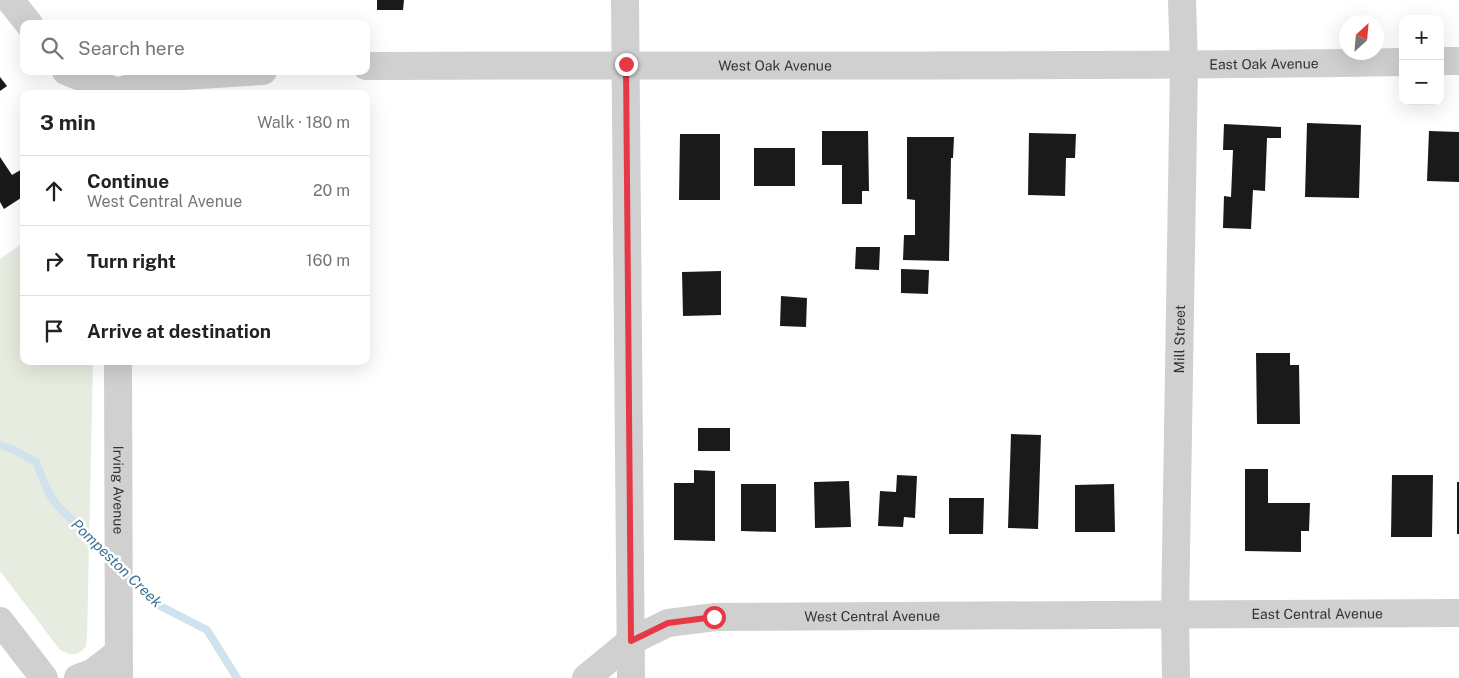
<!DOCTYPE html>
<html lang="en">
<head>
<meta charset="utf-8">
<style>
  :root { --surface:#fff; --page:#f2f2f2; --text:#222; --muted:#767676; --line:#e0e0e0 }
  body { margin:0; font-family:"Public Sans",sans-serif; background:var(--page); color:var(--text) }
  .controls { position:absolute; right:15px; top:15px; display:grid; overflow:hidden; border-radius:10px; box-shadow:0 5px 20px #0002 }
  .controls button { width:45px; height:45px; display:grid; place-items:center; padding:0; border:0; border-bottom:1px solid var(--line); background:var(--surface); color:var(--text); font:25px sans-serif }
  .compass { position:absolute; left:1339px; top:15px; width:45px; height:45px; border-radius:50%; background:var(--surface); box-shadow:0 5px 20px #0002; rotate:26deg }
  .stop { position:absolute; width:15px; height:15px; margin:-11px; border:4px solid #e63946; border-radius:50%; background:#fff }
  .stop.end { background:#e63946; border-color:#fff; box-shadow:0 1px 5px #0008 }
  .list { margin:0; padding:0; list-style:none }
  h2 { display:flex; justify-content:space-between; align-items:center; height:65px; margin:0; padding:0 20px; font-size:21px }
  h2 small { font-size:16px; font-weight:400; color:var(--muted) }
  .list li { display:grid; grid-template-columns:32px 1fr auto; gap:15px; align-items:center; box-sizing:border-box; height:70px; padding:0 20px; border-top:1px solid var(--line) }
  .list b { display:block; font-size:19px; white-space:nowrap }
  .list p { margin:0; font-size:16px; white-space:nowrap; color:var(--muted) }
  .list em { font-size:16px; font-style:normal; color:var(--muted) }
  .icon { flex:none; width:28px; height:28px; fill:none; stroke:currentColor; stroke-width:2; stroke-linecap:round; stroke-linejoin:round }
  .map { position:relative; flex:none; width:1459px; height:678px; overflow:hidden }
  .search { position:absolute; background:var(--surface); box-shadow:0 5px 20px #0002; left:20px; top:20px; width:350px; height:55px; display:flex; align-items:center; gap:12px; box-sizing:border-box; padding:0 18px; border-radius:10px; color:var(--muted); font-size:19px }
  .panel { position:absolute; background:var(--surface); box-shadow:0 5px 20px #0002; left:20px; top:90px; width:350px; height:275px; border-radius:10px }
  .map>svg:first-child { display:block }
  .green { fill:#e6ecdf }
  .lines { fill:none; stroke-linecap:round; stroke-linejoin:round }
  .stream { stroke:#cfe2ee; stroke-width:8 }
  .building { fill:#1a1a1a }
  .minor { stroke:#d0d0d0; stroke-width:28 }
  .route { stroke:#e63946; stroke-width:6 }
  .labels { text-anchor:middle; dominant-baseline:central; stroke-width:5; stroke-linejoin:round; paint-order:stroke }
  .street-label { font-size:14px; fill:#333; stroke:#fff }
  .water-label { font-size:15px; font-style:italic; fill:#3f7597; stroke:#fff }
</style>
</head>
<body>
<div class="map">
<svg width="1459" height="678" viewBox="0 0 1459 678">
  <rect width="100%" height="100%" fill="#fff"/>
  <polygon class="green" points="24,242 24,361 93,361 87,637 86,647 77,654 69,654 60,650 0,571 0,259"/>
  <g class="lines">
    <g class="stream">
      <polyline points="0,445 10,448 36,462 48,492 57,505 111,560"/>
      <polyline points="125,573 160,606 207,630 237,678"/>
    </g>
  </g>
  <g class="building">
    <polygon points="377,0 404,0 403,10 377,10"/>
    <polygon points="0,77 7,86 0,91"/>
    <polygon points="1307,123 1361,125 1359,198 1305,197"/>
    <polygon points="1224,124 1281,127 1281,138 1267,138 1265,191 1253,190 1251,229 1223,228 1224,196 1231,197 1233,150 1223,150"/>
    <polygon points="822,131 868,131 869,191 862,191 862,204 842,204 842,165 822,165"/>
    <polygon points="1429,131 1459,132 1459,182 1427,181"/>
    <polygon points="1029,133 1076,134 1075,158 1066,158 1065,196 1028,195"/>
    <polygon points="680,134 720,134 720,200 679,200"/>
    <polygon points="907,137 954,137 953,158 951,158 949,261 903,260 904,235 915,235 915,200 907,199"/>
    <rect x="754" y="148" width="41" height="38"/>
    <polygon points="0,157 12,175 24,168 24,196 4,209 0,202"/>
    <polygon points="856,247 880,247 879,270 855,269"/>
    <polygon points="901,269 929,270 928,294 901,293"/>
    <polygon points="721,271 721,315 683,316 682,272"/>
    <polygon points="781,296 807,298 806,327 780,326"/>
    <polygon points="1256,353 1290,353 1290,365 1299,365 1300,424 1257,424"/>
    <rect x="698" y="428" width="32" height="23"/>
    <polygon points="1011,434 1041,435 1038,529 1008,528"/>
    <polygon points="1245,469 1268,469 1268,503 1310,503 1309,531 1301,531 1301,552 1245,551"/>
    <polygon points="694,470 715,471 715,541 674,540 674,483 694,483"/>
    <polygon points="897,475 917,476 915,518 904,517 903,527 878,526 880,491 896,492"/>
    <polygon points="1392,475 1433,475 1432,537 1391,537"/>
    <polygon points="849,481 851,527 815,528 814,482"/>
    <rect x="1457" y="482" width="2" height="52"/>
    <polygon points="741,484 776,484 776,532 741,531"/>
    <polygon points="1114,484 1115,532 1075,532 1075,485"/>
    <polygon points="949,498 984,498 983,534 949,534"/>
  </g>
  <g class="lines">
    <g class="minor">
      <polyline points="10,0 29,24"/>
      <polyline points="625,0 631,678"/>
      <polyline points="1440,61 1459,61"/>
      <path id="s1" d="M366,66C712,64 1057,68 1403,62"/>
      <polyline points="66,71 117,92"/>
      <polyline points="117,92 167,77 263,71"/>
      <path id="s2" d="M118,361L119,678"/>
      <polyline points="0,621 44,678"/>
      <polyline points="78,678 92,673 118,653"/>
      <path id="s3" d="M586,678L631,641L668,623L715,617L1459,613"/>
      <path id="s4" d="M1176,678L1175,615L1184,66L1182,0"/>
    </g>
  </g>
  <g class="lines">
    <polyline class="route" points="626,64 631,641 668,623 714,617"/>
  </g>
  <g class="labels">
    <g class="street-label">
      <text stroke="none"><textPath href="#s1" startOffset="898">East Oak Avenue</textPath></text>
      <text stroke="none"><textPath href="#s1" startOffset="409">West Oak Avenue</textPath></text>
      <text stroke="none"><textPath href="#s4" startOffset="339">Mill Street</textPath></text>
      <text stroke="none"><textPath href="#s2" startOffset="129">Irving Avenue</textPath></text>
      <text stroke="none"><textPath href="#s3" startOffset="749">East Central Avenue</textPath></text>
      <text stroke="none"><textPath href="#s3" startOffset="304">West Central Avenue</textPath></text>
    </g>
    <g class="water-label">
      <text transform="translate(117 563) rotate(44)">Pompeston Creek</text>
    </g>
  </g>
</svg>
<div class="controls">
<button>+</button>
<button>−</button>
</div>
<svg class="compass" viewBox="-18 -18 36 36"><path d="M0-13l5 13h-10z" fill="#e53935"/><path d="M0 13l5-13h-10z" fill="#767676"/></svg>
<div class="stop" style="left:714px;top:617px"></div>
<div class="stop end" style="left:626px;top:64px"></div>
<div class="search"><svg class="icon" aria-label="search" viewBox="0 0 24 24"><circle cx="10" cy="10" r="6"/><path d="M15 15l6 6"/></svg>Search here</div>
<section class="panel">
<h2>3 min<small>Walk · 180 m</small></h2>
<ul class="list">
<li><svg class="icon" aria-label="ahead" viewBox="0 0 24 24"><path d="M12 20V5M6 11l6-6 6 6"/></svg><div><b>Continue</b><p>West Central Avenue</p></div><em>20 m</em></li>
<li><svg class="icon" aria-label="right" viewBox="0 0 24 24"><path d="M7 20v-9h11M14 6l5 5-5 5"/></svg><div><b>Turn right</b></div><em>160 m</em></li>
<li><svg class="icon" aria-label="arrive" viewBox="0 0 24 24"><path d="M6 21V4h12l-3 4 3 4H6"/></svg><div><b>Arrive at destination</b></div></li>
</ul>
</section>
</div>
</body>
</html>
